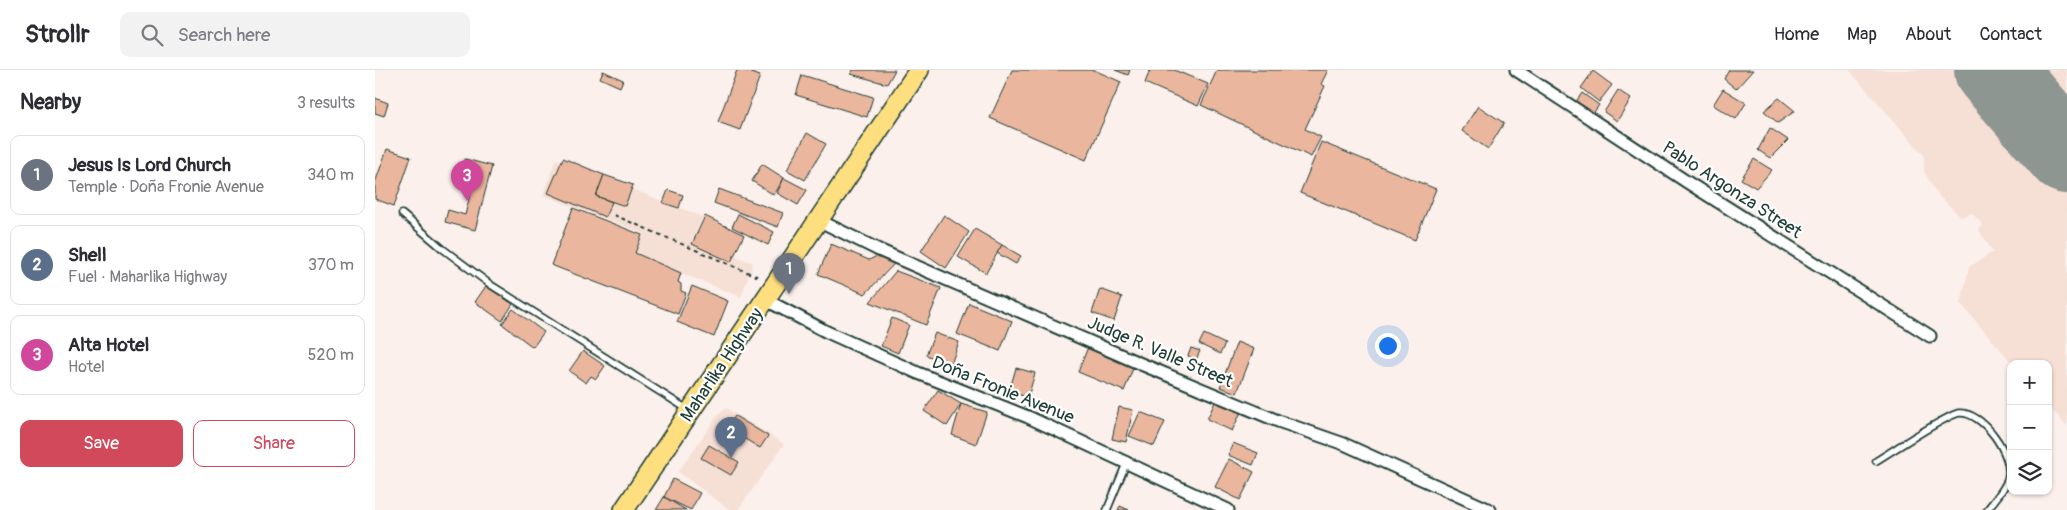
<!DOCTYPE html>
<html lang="en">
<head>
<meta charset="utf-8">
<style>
  :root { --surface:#fff; --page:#f2f2f3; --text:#2b2b33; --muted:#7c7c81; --line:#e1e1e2; --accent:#d1495b }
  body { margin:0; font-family:Pangolin,sans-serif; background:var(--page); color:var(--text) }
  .controls { position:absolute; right:15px; bottom:15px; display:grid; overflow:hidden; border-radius:10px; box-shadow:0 1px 4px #0004 }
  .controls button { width:45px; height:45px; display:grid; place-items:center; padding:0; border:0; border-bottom:1px solid var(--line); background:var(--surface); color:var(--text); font:25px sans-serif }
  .you { position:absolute; left:1012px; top:275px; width:18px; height:18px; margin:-12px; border:4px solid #fff; border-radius:50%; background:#1a73e8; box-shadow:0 0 0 8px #1a73e833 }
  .badge { display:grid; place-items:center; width:32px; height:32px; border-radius:50%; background:var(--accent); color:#fff; font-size:16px; font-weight:700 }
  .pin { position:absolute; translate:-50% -41px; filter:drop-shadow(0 1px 2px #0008) }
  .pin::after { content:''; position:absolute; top:26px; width:18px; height:15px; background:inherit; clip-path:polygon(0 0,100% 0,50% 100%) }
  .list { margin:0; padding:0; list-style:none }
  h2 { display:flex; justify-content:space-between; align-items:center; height:65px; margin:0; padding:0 20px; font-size:21px }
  h2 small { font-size:16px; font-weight:400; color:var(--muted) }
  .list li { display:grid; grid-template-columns:32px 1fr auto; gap:15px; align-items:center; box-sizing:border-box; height:80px; margin:0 10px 10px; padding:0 10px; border:1px solid var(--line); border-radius:10px }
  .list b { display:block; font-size:19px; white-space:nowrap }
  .list p { margin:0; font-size:16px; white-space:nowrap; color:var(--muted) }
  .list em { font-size:16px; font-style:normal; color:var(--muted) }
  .actions { display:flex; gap:10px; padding:15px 20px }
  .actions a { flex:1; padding:11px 0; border:1px solid var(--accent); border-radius:10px; text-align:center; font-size:18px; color:var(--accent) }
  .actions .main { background:var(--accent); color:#fff }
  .icon { flex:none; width:28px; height:28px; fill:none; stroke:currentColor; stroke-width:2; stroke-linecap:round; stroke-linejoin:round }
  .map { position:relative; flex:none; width:1692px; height:440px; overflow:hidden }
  header { display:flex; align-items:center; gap:30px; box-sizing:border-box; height:70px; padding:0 25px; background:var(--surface); border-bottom:1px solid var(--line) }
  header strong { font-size:24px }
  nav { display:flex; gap:28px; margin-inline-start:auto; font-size:18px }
  .search { width:350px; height:45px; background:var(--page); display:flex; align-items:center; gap:12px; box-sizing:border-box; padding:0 18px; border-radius:10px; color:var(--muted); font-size:19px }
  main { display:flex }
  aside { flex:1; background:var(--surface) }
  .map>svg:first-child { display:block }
  .built { fill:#f6dfd5 }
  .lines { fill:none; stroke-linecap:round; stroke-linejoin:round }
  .runway { stroke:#8d9690; stroke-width:80 }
  .building { fill:#ebb69e; stroke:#1f3d34 }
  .service-casing { stroke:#1f3d34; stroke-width:9 }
  .minor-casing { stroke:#1f3d34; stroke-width:15 }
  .trunk-casing { stroke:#1f3d34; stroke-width:22 }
  .path { stroke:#1f3d34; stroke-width:2; stroke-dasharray:4 4; stroke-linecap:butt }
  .service { stroke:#fff; stroke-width:5.5 }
  .minor { stroke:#fff; stroke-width:11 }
  .trunk { stroke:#fedf80; stroke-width:19 }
  .labels { text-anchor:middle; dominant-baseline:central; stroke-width:4.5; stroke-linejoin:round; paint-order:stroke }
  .street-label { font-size:18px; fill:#1f3d34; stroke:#fff }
</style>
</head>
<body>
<header>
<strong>Strollr</strong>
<div class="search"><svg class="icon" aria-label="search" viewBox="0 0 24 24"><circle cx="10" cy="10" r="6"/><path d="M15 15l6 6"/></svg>Search here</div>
<nav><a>Home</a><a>Map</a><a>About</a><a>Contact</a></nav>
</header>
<main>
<aside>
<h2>Nearby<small>3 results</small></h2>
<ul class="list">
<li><span class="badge" style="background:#6b7280">1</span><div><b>Jesus Is Lord Church</b><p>Temple · Doña Fronie Avenue</p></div><em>340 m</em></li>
<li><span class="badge" style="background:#5c6f8a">2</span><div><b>Shell</b><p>Fuel · Maharlika Highway</p></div><em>370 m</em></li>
<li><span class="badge" style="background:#d1479c">3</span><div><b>Alta Hotel</b><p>Hotel</p></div><em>520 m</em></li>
</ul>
<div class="actions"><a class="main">Save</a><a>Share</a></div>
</aside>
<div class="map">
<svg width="1692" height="440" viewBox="0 0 1692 440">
  <rect width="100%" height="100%" fill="#fbf0ec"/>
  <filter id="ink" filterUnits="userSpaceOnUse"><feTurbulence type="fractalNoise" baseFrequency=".02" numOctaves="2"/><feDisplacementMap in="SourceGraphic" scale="10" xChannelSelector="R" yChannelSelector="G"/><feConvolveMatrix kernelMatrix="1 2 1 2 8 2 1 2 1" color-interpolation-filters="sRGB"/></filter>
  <g filter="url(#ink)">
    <g class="built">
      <polygon points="1474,0 1692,0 1692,356 1673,335 1673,294 1638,294 1586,234 1594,197 1618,182 1604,160 1608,155 1597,143 1586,147 1562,124 1549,102 1549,85"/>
      <polygon points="181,89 328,147 316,173 356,190 358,185 378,193 366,227 259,184 268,163 168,125"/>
      <polygon points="351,338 409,374 363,440 355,440 303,402 343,345"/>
    </g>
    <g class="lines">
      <polyline class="runway" points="1619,0 1692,84"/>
    </g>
    <g class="building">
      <polygon points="362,0 368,0 385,6 365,60 343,52"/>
      <polygon points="478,0 520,0 512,14 476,4"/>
      <polygon points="637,0 719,0 746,12 711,90 615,48"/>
      <polygon points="740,0 755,0 753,5"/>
      <polygon points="775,0 799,0 833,14 823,36 770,13"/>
      <polygon points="842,0 953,0 946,14 950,16 930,59 946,67 936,87 826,35"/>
      <polygon points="1354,0 1378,0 1361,19 1349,9"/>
      <polygon points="228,1 248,10 245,17 225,8"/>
      <polygon points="1218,1 1237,15 1224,32 1206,18"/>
      <polygon points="427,5 498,27 492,47 421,25"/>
      <polygon points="1348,19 1371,33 1361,49 1338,35"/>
      <polygon points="1243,20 1256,29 1242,51 1229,42"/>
      <polygon points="1207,23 1224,35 1217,45 1200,33"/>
      <polygon points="0,28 13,33 9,46 0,43"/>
      <polygon points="1404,28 1420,41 1403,53 1389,41"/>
      <polygon points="1103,36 1129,53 1113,79 1087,61"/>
      <polygon points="1395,58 1413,70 1395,88 1383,80"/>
      <polygon points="432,63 451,74 430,110 412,100"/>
      <polygon points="946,72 1061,119 1040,170 925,123"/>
      <polygon points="12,79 36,87 19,136 0,129 0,113"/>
      <polygon points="188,88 229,105 221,126 237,132 230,147 173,123"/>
      <polygon points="90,89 117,96 100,160 70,152 73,140 90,145 100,105 86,101"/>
      <polygon points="1379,89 1397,100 1381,118 1366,109"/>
      <polygon points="387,94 409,108 399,125 377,111"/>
      <polygon points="229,105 258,115 250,136 221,126"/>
      <polygon points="409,108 432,120 423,135 402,123"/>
      <polygon points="344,119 408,143 403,157 339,133"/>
      <polygon points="293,120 308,125 304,138 288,133"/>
      <polygon points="198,138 267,165 260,183 306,203 303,212 306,214 306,221 311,223 303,244 176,195"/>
      <polygon points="363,144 399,162 393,175 357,157"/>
      <polygon points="569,145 594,162 571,198 546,181"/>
      <polygon points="330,146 369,165 356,192 317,174"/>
      <polygon points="600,159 627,175 611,203 583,187"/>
      <polygon points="456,174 494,190 502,186 520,193 490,224 443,204"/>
      <polygon points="627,175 646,186 641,194 622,183"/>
      <polygon points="521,201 566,218 551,255 495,232"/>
      <polygon points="111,216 138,234 127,251 100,232"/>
      <polygon points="317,216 353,231 339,267 302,252"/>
      <polygon points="725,219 747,227 739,251 717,243"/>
      <polygon points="594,233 637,251 625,281 582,264"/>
      <polygon points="138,239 169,262 158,277 127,254"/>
      <polygon points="517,248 534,255 523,283 506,276"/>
      <polygon points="560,263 584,272 576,294 551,285"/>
      <polygon points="829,264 850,274 845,284 824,274"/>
      <polygon points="862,272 879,279 862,323 845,317"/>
      <polygon points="713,277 759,296 749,321 703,302"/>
      <polygon points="816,278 825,281 821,290 813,286"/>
      <polygon points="208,281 230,296 221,309 216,306 211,313 194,301"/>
      <polygon points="641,298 660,303 653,327 634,322"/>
      <polygon points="563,320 586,334 572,356 549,341"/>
      <polygon points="841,330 866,342 857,361 832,349"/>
      <polygon points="586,334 612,342 601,374 577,365"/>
      <polygon points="744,337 758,340 751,372 737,369"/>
      <polygon points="765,342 790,352 779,376 754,366"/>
      <polygon points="360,346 393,366 385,378 352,358"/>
      <polygon points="858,373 883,383 878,395 853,385"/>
      <polygon points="334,375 364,392 356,405 326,388"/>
      <polygon points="854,389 879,402 865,430 840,417"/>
      <polygon points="298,409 325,423 316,440 289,427"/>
      <polygon points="289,427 311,440 281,440"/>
      <polygon points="745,436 754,440 743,440"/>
    </g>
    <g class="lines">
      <defs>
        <g id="service">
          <polyline points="27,144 68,179 116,215 312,339"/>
          <path d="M1501,391C1516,382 1571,345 1584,343C1608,341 1639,386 1633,408C1630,420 1619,430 1612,440"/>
          <polyline points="732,440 751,394"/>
        </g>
        <g id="minor">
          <polyline points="1141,0 1312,112 1555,266"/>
          <polyline points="443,150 506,181 766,294 903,351 969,374 1115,440"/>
          <polyline points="391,230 452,262 543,303 653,347 853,440"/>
        </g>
        <polyline id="trunk" points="249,440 544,0"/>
      </defs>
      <use href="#service" class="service-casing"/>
      <use href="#minor" class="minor-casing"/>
      <use href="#trunk" class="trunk-casing"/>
      <polyline class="path" points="239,145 386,208"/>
      <use href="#service" class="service"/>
      <use href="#minor" class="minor"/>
      <use href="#trunk" class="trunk"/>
    </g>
  </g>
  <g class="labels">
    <g class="street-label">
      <text transform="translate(1357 120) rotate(33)">Pablo Argonza Street</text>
      <text transform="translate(785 282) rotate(23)">Judge R. Valle Street</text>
      <text transform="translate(347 295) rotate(-56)">Maharlika Highway</text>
      <text transform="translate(628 320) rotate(22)">Doña Fronie Avenue</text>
    </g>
  </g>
</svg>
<div class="controls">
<button>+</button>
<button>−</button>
<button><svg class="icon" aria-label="layers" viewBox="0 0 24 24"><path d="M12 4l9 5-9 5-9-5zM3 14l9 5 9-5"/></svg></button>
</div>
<div class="you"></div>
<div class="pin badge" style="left:414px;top:224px;background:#6b7280">1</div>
<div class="pin badge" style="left:356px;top:388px;background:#5c6f8a">2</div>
<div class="pin badge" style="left:92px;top:131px;background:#d1479c">3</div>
</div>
</main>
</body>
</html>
